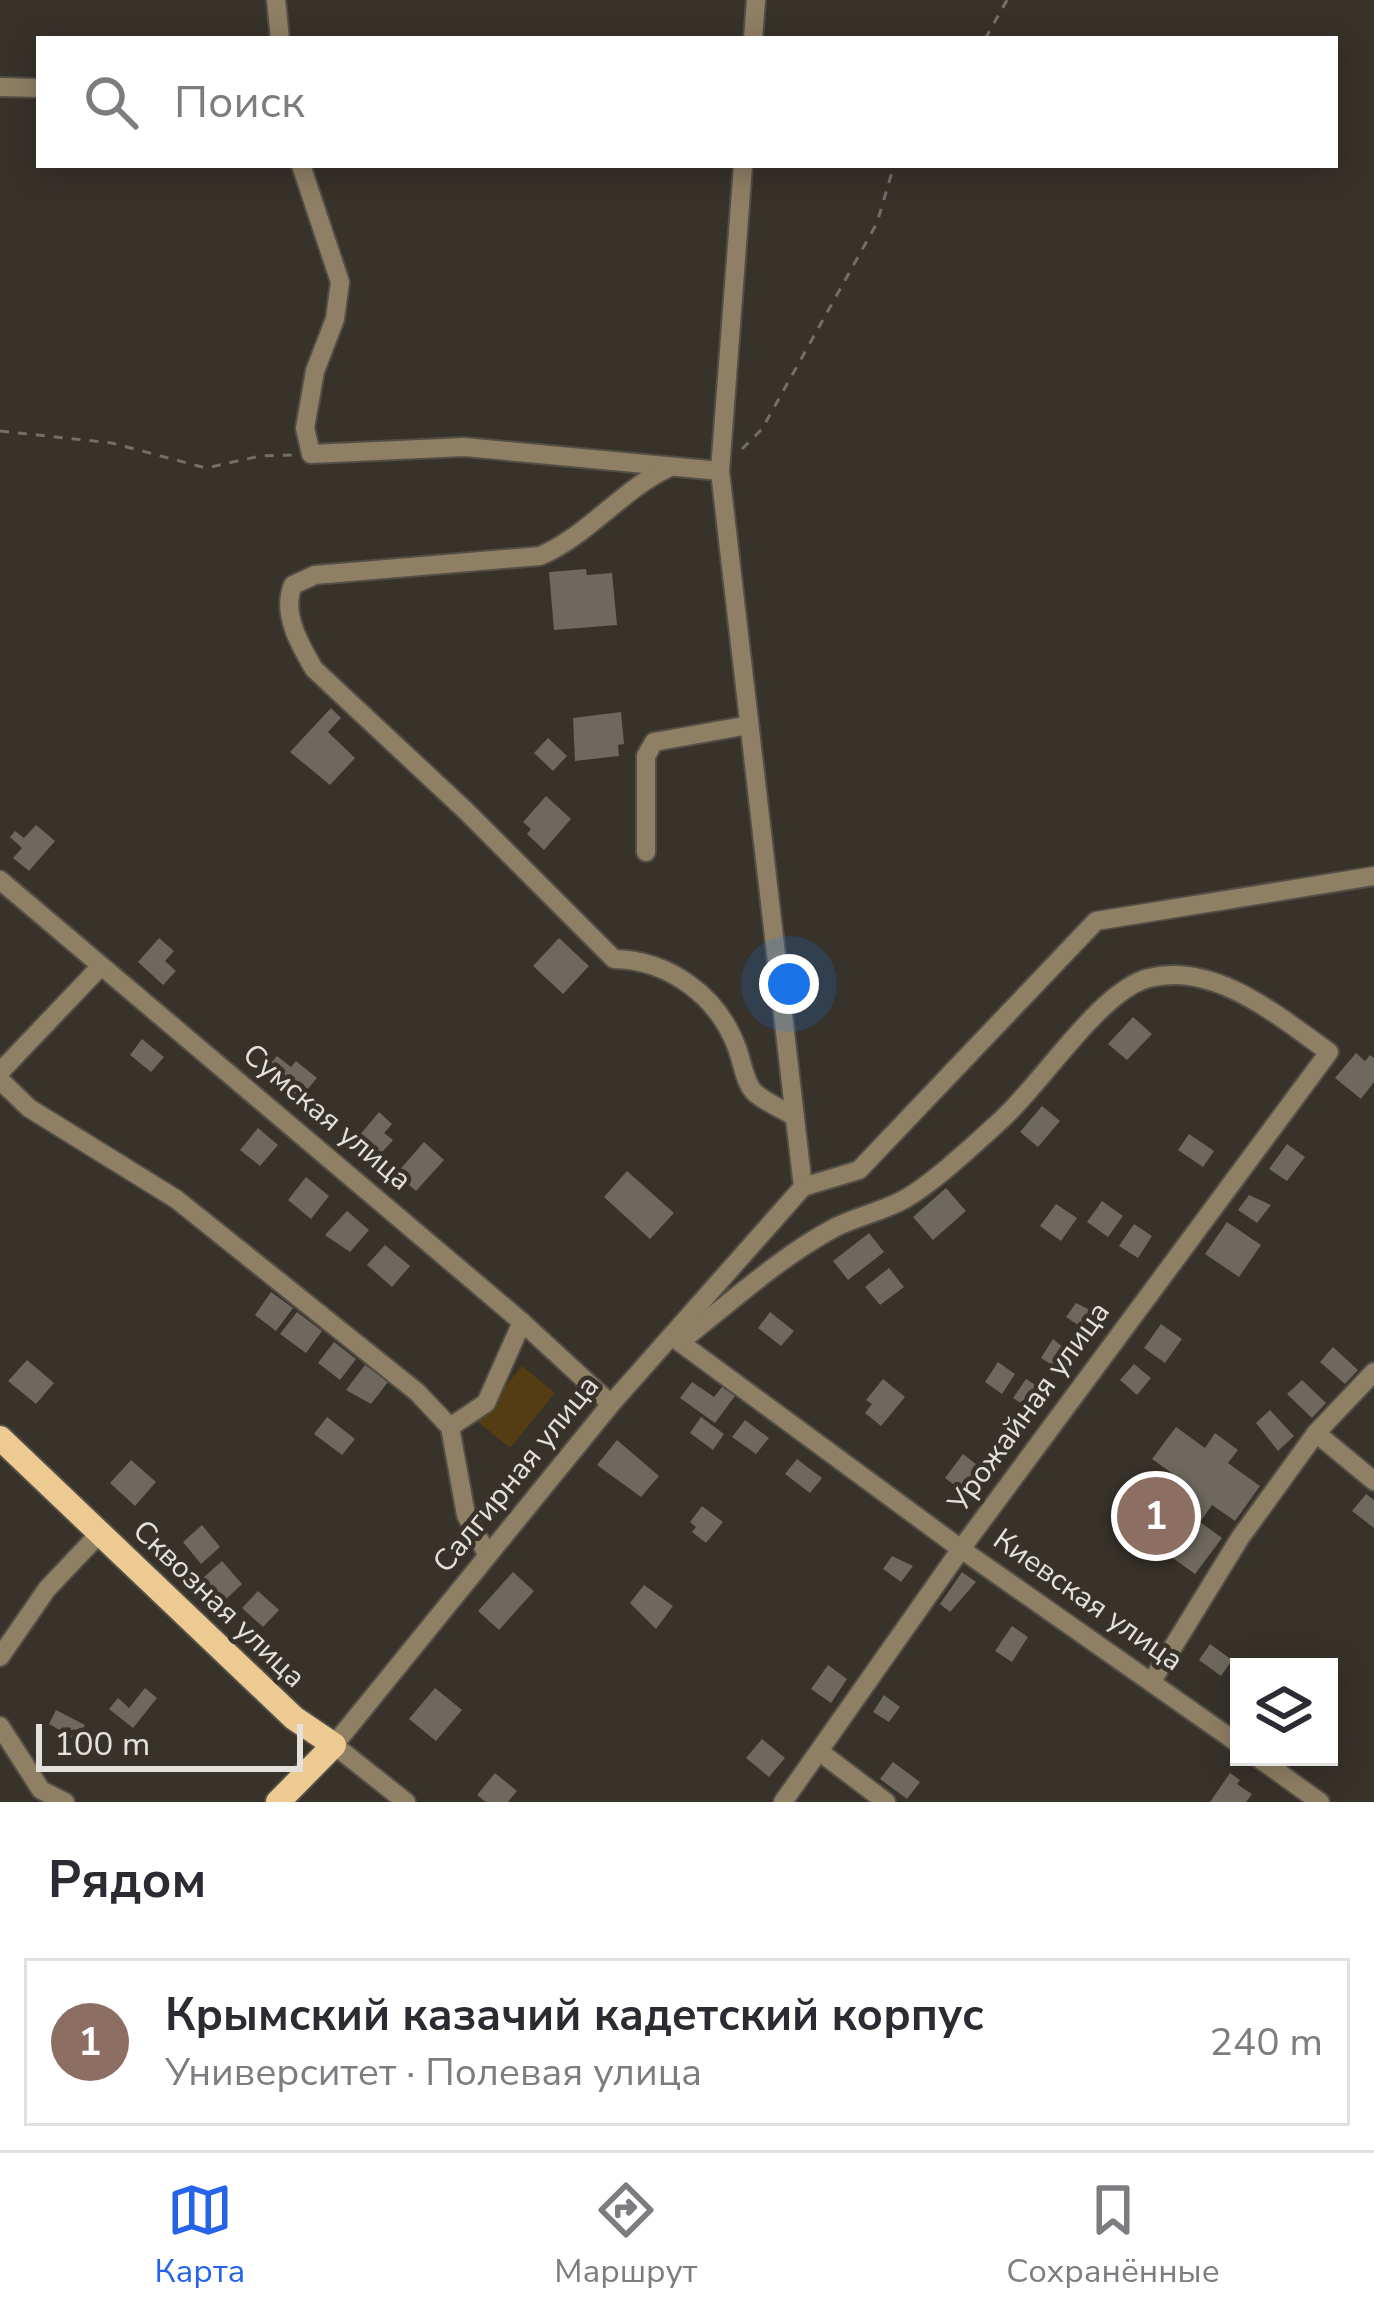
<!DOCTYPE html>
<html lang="ru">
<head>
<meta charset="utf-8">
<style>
  :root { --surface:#fff; --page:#f2f2f3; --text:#2b2b33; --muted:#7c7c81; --line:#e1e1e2; --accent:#2563eb }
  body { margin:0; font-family:"Nunito Sans",sans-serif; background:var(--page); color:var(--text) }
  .controls { position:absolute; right:36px; bottom:36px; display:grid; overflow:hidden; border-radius:0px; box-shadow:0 6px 30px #0003 }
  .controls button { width:108px; height:108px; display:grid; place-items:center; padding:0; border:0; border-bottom:3px solid var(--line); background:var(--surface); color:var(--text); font:60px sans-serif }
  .scale { position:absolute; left:36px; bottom:30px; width:267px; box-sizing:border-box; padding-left:12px; border:6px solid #e4e0db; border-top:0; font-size:33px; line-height:42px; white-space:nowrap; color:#e4e0db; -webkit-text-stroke:9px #37322a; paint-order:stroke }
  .you { position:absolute; left:789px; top:984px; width:42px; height:42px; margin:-30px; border:9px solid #fff; border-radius:50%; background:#1a73e8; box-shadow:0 0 0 18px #1a73e833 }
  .badge { display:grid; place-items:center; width:78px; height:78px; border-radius:50%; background:var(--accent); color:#fff; font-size:39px; font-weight:700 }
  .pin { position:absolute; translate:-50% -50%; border:6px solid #fff; box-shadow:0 3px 12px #0006 }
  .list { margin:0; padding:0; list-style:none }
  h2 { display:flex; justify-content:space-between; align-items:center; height:156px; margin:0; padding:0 48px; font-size:51px }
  h2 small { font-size:39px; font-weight:400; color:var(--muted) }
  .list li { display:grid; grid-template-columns:78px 1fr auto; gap:36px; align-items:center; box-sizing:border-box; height:168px; margin:0 24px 24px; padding:0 24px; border:3px solid var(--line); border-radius:0px }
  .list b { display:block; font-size:45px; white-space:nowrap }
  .list p { margin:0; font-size:39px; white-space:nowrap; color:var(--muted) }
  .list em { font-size:39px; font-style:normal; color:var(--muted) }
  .icon { flex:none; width:66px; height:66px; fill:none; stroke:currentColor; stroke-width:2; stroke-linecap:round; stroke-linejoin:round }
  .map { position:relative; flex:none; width:1374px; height:1802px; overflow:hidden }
  .search { position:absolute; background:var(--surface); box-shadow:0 6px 30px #0003; left:36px; right:36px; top:36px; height:132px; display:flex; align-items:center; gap:30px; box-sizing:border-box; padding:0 42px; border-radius:0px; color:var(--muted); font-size:45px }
  .sheet { height:348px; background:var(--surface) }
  nav { display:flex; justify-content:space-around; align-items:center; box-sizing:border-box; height:168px; border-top:3px solid var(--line); background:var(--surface); font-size:33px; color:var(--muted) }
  nav a { display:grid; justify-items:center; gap:6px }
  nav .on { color:var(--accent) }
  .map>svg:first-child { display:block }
  .green { fill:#543d12 }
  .building { fill:#6e685e }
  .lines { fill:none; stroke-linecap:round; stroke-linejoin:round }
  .minor-casing { stroke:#534e46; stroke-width:22 }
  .major-casing { stroke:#534e46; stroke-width:28 }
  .path { stroke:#736f68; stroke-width:3; stroke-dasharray:9 9; stroke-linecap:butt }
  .minor { stroke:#8f7f64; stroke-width:18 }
  .major { stroke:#ecca92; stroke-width:24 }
  .labels { text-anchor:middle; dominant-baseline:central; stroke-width:9; stroke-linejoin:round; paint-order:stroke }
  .street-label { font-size:30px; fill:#e4e0db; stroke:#37322a }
</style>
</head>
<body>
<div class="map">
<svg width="1374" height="1802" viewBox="0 0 1374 1802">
  <rect width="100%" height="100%" fill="#37322a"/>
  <polygon class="green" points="522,1366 555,1393 510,1448 477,1421"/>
  <g class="building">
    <polygon points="586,569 587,575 612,573 617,625 554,630 549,572"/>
    <polygon points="331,708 341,718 328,732 355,758 330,785 290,752"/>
    <polygon points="621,712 624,744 618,745 619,756 575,761 573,718"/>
    <polygon points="548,738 567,756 553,771 534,753"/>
    <polygon points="546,796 571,819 544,850 527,834 531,829 523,822"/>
    <polygon points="36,825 55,841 29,871 13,858 22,848 10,837 15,831 24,838"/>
    <polygon points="159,938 174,951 165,961 176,971 163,985 138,962"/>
    <polygon points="559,938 589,966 563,994 533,966"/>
    <polygon points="1133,1017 1152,1034 1127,1060 1108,1044"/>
    <polygon points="142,1039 164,1057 151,1072 130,1055"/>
    <polygon points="1356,1053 1365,1061 1370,1055 1374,1058 1374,1082 1361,1099 1335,1078"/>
    <polygon points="277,1056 291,1067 296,1061 317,1078 297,1102 262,1074"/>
    <polygon points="1042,1106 1060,1121 1038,1147 1020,1132"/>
    <polygon points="379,1112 392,1124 384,1133 393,1140 375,1160 354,1142"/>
    <polygon points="258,1128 278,1145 260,1166 240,1150"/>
    <polygon points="1189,1134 1214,1151 1203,1167 1178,1150"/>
    <polygon points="424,1142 444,1160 416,1191 396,1174"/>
    <polygon points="1287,1144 1305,1157 1287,1181 1269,1169"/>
    <polygon points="627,1171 674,1213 650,1239 604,1197"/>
    <polygon points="306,1177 329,1196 311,1219 288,1200"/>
    <polygon points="946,1188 966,1211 933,1240 913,1217"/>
    <polygon points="1249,1195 1271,1205 1257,1223 1238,1210"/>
    <polygon points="1102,1201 1123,1216 1108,1237 1087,1222"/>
    <polygon points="1056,1204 1077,1218 1061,1241 1040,1226"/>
    <polygon points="347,1211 369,1230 350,1252 325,1235"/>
    <polygon points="1227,1222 1261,1245 1239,1277 1205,1254"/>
    <polygon points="1134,1224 1152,1236 1138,1258 1119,1246"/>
    <polygon points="869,1233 884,1252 848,1280 833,1261"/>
    <polygon points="385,1245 410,1266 392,1287 367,1265"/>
    <polygon points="889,1268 904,1287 880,1305 865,1287"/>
    <polygon points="271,1292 293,1308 276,1331 255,1315"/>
    <polygon points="1076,1303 1098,1314 1087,1331 1066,1317"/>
    <polygon points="297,1312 322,1331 306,1353 280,1334"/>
    <polygon points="770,1312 794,1331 781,1346 758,1328"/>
    <polygon points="1161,1324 1182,1339 1165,1363 1144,1348"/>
    <polygon points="1053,1339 1071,1354 1060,1370 1041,1358"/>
    <polygon points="334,1342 356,1359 340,1380 318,1363"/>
    <polygon points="1333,1347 1358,1370 1345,1384 1320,1362"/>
    <polygon points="27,1360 54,1383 36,1404 8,1381"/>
    <polygon points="998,1362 1015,1374 1002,1394 985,1382"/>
    <polygon points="1134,1364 1151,1378 1137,1395 1120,1380"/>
    <polygon points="365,1365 388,1382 371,1404 346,1390"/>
    <polygon points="883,1379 905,1397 881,1426 865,1413 872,1404 866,1400"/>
    <polygon points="1026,1379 1043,1390 1030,1409 1013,1398"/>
    <polygon points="1302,1380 1326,1403 1312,1418 1287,1394"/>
    <polygon points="692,1382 714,1397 722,1387 735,1396 715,1423 680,1398"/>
    <polygon points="1270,1410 1294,1436 1278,1451 1256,1423"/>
    <polygon points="327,1417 355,1439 342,1455 314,1434"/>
    <polygon points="701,1417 724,1434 713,1450 690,1433"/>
    <polygon points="745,1420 769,1438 756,1454 732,1437"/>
    <polygon points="1176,1427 1205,1448 1215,1433 1238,1450 1228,1463 1260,1486 1235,1521 1212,1505 1200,1522 1222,1538 1195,1574 1164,1552 1184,1524 1167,1512 1148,1538 1116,1515 1141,1481 1159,1494 1173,1474 1152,1459"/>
    <polygon points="617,1440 659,1476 641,1497 597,1465"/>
    <polygon points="963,1454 981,1468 989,1458 995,1462 969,1496 945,1478"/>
    <polygon points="797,1459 822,1478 810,1493 785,1474"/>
    <polygon points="131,1460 156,1482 135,1506 110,1483"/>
    <polygon points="1366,1494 1374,1500 1374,1528 1352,1511"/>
    <polygon points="702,1506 723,1522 706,1543 692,1532 696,1527 690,1522"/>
    <polygon points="202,1525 220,1547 201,1564 183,1542"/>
    <polygon points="892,1556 913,1566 901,1582 883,1569"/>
    <polygon points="222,1561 242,1584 224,1601 203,1578"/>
    <polygon points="513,1572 534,1591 499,1630 478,1611"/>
    <polygon points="962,1572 976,1582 950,1612 940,1604"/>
    <polygon points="644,1585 673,1606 656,1629 630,1603"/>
    <polygon points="258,1591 279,1610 263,1627 242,1608"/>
    <polygon points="1012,1626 1028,1637 1012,1662 995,1651"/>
    <polygon points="1210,1644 1232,1660 1221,1676 1199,1660"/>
    <polygon points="828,1665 847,1679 831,1703 811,1689"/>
    <polygon points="145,1688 157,1698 133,1728 109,1709 118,1698 129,1708"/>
    <polygon points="435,1688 462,1710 436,1741 409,1719"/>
    <polygon points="884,1695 900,1707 889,1722 873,1712"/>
    <polygon points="56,1710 85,1725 77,1740 49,1724"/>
    <polygon points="762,1739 785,1758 769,1777 746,1758"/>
    <polygon points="893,1762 920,1782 907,1799 880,1779"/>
    <polygon points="495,1773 517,1791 508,1802 486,1802 477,1795"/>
    <polygon points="1230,1773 1240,1780 1237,1784 1252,1794 1246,1802 1210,1802"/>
  </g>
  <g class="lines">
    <defs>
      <g id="minor">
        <polyline points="276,0 280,39"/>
        <polyline points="753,39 756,0"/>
        <polyline points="0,87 39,88"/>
        <polyline points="301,165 340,282 335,319 315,371 305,428 311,454 464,447 720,471"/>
        <polyline points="743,165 720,471 803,1187"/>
        <path d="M670,467C622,489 589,535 540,556L315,575L293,585C281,613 300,645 314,669L466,811L614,959C669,960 718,996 737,1048C742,1061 745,1083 754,1092C765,1102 782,1109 795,1117"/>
        <polyline points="646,852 646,756 654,742 749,725"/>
        <polyline points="0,880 522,1322 611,1404"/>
        <polyline points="0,1072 101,966"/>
        <polyline points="0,1080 29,1108 176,1199 417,1392 450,1427 466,1515 487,1554"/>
        <polyline points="803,1187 859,1170 1096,921 1374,876"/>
        <polyline points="674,1338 961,1549 1239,1744"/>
        <path d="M680,1342C729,1304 778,1258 834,1228C855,1217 880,1212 901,1201C930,1186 975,1144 1000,1121C1041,1085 1100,990 1149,978C1215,961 1279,1017 1329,1052L961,1549L783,1802"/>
        <polyline points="450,1427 486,1403 522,1322"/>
        <polyline points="1316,1433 1374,1481"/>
        <polyline points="0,1657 47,1589 100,1533"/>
        <polyline points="1152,1681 1240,1538 1316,1433 1374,1372"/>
        <polyline points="0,1726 41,1790 65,1802"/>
        <polyline points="820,1752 886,1802"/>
        <polyline points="1257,1757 1320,1802"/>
        <polyline points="406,1802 334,1745 611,1404 803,1187"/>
      </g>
      <polyline id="major" points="0,1438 294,1718 334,1745 278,1802"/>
    </defs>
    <use href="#minor" class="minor-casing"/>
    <use href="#major" class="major-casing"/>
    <g class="path">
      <polyline points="985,39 1007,0"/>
      <polyline points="0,431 112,443 206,468 260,456 293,455"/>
      <polyline points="742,449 762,429 877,223 894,165"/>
    </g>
    <use href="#minor" class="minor"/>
    <use href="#major" class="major"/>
  </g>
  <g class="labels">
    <g class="street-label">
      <text transform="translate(327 1117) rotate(40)">Сумская улица</text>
      <text transform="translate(1029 1407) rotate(-54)">Урожайная улица</text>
      <text transform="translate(516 1474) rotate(-51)">Салгирная улица</text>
      <text transform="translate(1088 1600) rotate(35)">Киевская улица</text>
      <text transform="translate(219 1604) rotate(44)">Сквозная улица</text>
    </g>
  </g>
</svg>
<div class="controls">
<button><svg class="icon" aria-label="layers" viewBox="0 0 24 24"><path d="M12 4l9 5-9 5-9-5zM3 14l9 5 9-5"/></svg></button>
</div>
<div class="scale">100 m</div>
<div class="you"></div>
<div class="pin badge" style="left:1156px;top:1516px;background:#8d6e63">1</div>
<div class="search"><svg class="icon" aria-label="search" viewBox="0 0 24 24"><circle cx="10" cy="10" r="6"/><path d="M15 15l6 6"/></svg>Поиск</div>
</div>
<section class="sheet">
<h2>Рядом<small></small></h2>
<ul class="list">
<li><span class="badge" style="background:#8d6e63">1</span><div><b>Крымский казачий кадетский корпус</b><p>Университет · Полевая улица</p></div><em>240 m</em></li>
</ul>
</section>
<nav>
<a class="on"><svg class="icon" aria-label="map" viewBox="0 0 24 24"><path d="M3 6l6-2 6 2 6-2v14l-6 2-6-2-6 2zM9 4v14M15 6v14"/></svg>Карта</a>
<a><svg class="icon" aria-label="directions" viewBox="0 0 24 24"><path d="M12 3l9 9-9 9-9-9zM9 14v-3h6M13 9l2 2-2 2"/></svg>Маршрут</a>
<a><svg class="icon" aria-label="saved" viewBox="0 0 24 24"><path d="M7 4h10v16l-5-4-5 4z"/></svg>Сохранённые</a>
</nav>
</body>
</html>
